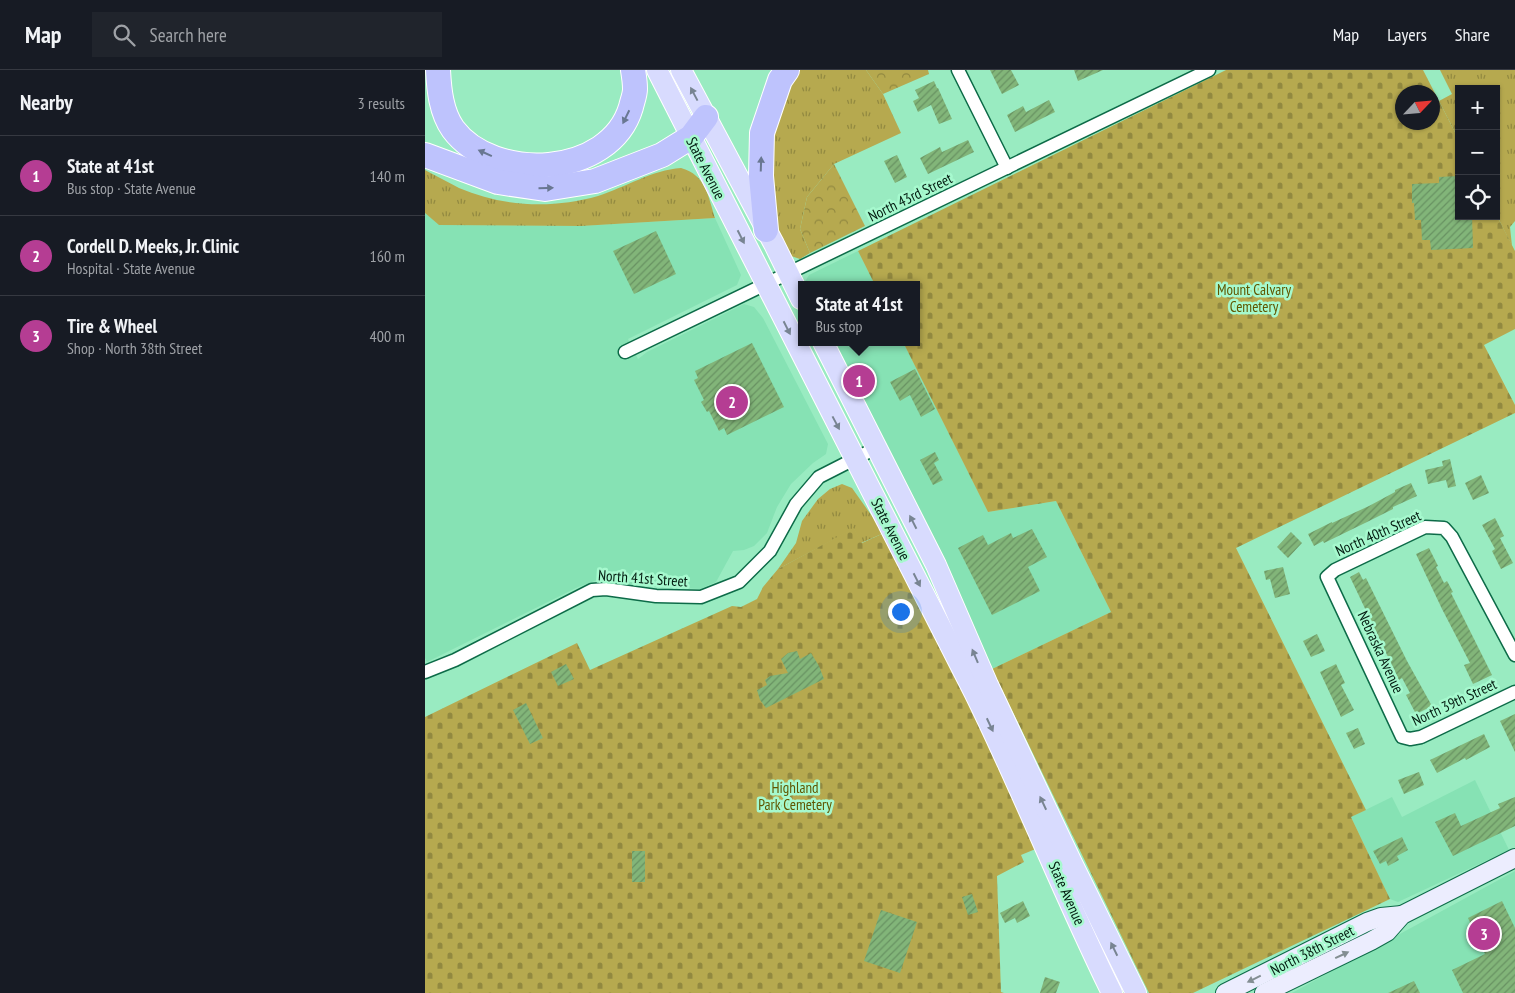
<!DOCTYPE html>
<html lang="en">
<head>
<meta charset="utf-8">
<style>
  :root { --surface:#171b24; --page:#20242c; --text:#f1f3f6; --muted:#9ea1a6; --line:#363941; --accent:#b53d93 }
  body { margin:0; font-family:"PT Sans Narrow",sans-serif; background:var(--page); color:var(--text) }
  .controls { position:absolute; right:15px; top:15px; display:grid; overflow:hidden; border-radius:0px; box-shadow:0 1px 4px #0004 }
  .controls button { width:45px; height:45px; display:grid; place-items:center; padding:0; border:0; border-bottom:1px solid var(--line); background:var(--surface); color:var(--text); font:25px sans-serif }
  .compass { position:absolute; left:970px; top:15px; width:45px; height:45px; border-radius:50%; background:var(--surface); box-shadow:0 1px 4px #0004; rotate:64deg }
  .you { position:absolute; left:475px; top:541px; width:18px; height:18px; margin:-12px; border:4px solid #fff; border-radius:50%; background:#1a73e8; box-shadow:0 0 0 8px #1a73e833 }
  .badge { display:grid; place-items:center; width:32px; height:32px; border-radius:50%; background:var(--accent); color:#fff; font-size:16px; font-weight:700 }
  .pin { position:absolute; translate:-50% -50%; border:2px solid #fff; box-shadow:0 1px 5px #0006 }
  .popup { position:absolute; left:373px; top:211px; width:122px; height:65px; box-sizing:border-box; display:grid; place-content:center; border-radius:0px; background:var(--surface); filter:drop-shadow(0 1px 4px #0005); font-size:16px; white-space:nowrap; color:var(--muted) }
  .popup b { font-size:19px; color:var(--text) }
  .popup::after { content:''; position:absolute; left:50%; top:100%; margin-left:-10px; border:10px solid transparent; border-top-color:var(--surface) }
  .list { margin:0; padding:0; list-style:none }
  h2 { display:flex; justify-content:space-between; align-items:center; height:65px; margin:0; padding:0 20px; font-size:21px }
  h2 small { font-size:16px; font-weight:400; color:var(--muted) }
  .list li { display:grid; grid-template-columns:32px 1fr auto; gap:15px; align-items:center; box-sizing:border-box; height:80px; padding:0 20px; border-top:1px solid var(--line) }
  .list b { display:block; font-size:19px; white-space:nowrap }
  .list p { margin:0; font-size:16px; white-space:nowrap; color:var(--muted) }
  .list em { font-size:16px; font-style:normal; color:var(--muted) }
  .icon { flex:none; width:28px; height:28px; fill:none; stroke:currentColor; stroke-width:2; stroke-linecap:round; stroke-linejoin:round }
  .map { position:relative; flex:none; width:1090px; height:923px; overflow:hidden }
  header { display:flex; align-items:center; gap:30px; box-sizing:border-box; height:70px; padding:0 25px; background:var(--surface); border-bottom:1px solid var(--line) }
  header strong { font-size:24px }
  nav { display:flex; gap:28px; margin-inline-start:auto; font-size:18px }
  .search { width:350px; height:45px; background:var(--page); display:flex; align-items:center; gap:12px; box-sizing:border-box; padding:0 18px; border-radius:0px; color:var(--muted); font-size:19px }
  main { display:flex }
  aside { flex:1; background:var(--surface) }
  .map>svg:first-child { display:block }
  .built { fill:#86e2b4 }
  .grass { fill:url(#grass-tufts) }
  .forest { fill:url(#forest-crowns) }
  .cemetery { fill:url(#cemetery-stones); fill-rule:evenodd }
  .building { fill:url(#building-hatch) }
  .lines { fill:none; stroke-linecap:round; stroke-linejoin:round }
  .street-casing { stroke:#0d6b48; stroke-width:15 }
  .secondary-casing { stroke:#0d6b48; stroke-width:20 }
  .primary-casing { stroke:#fff; stroke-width:22 }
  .highway-casing { stroke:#fff; stroke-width:26 }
  .street { stroke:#fff; stroke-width:12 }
  .secondary { stroke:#ecedfe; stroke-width:18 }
  .primary { stroke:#d8dbfe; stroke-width:20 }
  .highway { stroke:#bec3fd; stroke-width:24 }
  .oneway { fill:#788492 }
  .oneway2 { fill:#697792 }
  .oneway3 { fill:#838e92 }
  .labels { text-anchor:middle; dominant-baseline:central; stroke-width:5; stroke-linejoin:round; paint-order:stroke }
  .street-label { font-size:15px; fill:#021a0f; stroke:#a6f9ce }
  .park-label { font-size:15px; fill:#605600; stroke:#a6f9ce }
</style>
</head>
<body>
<header>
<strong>Map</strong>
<div class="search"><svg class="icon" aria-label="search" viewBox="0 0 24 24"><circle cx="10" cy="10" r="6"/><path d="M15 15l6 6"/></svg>Search here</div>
<nav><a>Map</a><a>Layers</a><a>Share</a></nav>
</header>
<main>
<aside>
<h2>Nearby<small>3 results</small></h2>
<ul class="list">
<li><span class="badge">1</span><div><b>State at 41st</b><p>Bus stop · State Avenue</p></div><em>140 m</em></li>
<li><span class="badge">2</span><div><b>Cordell D. Meeks, Jr. Clinic</b><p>Hospital · State Avenue</p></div><em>160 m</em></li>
<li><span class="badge">3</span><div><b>Tire &amp; Wheel</b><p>Shop · North 38th Street</p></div><em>400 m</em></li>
</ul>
</aside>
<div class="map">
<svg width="1090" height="923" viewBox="0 0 1090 923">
  <defs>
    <pattern id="grass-tufts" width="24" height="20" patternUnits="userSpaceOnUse" patternTransform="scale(1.25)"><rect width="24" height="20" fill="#b6a94f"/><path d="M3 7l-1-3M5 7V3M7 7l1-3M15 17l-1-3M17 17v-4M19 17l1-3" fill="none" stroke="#928940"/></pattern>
    <pattern id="forest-crowns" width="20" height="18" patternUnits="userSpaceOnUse" patternTransform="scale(1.25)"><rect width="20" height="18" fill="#b6a94f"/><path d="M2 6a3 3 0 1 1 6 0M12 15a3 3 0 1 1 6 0" fill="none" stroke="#928940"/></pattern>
    <pattern id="cemetery-stones" width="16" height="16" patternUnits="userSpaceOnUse" patternTransform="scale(1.25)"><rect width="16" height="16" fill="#b6a94f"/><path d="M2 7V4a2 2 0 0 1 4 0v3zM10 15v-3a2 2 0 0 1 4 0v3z" fill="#928940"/></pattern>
    <pattern id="building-hatch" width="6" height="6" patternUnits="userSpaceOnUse" patternTransform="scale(1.25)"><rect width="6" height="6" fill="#82b579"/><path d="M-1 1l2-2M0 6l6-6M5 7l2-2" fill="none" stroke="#689262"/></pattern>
  </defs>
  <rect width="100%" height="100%" fill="#99ebc1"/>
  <g class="built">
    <polygon points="0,143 15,155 156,156 290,148 316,205 312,215 203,269 213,289 222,282 319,234 329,237 338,248 403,374 401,384 388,393 366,414 352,437 342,463 329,476 319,480 308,481 291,512 275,519 208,515 175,509 153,517 2,592 0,588"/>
    <polygon points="433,181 450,215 381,215 380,212 384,205"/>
    <polygon points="409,272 478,272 563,442 631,431 686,542 567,599 508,471"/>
    <polygon points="1050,710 1084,780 973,832 965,829 926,747 967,727 977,747"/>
    <polygon points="1090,801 1090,923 867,923"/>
  </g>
  <g class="grass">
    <polygon points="373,0 441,0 458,24 476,63 409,94 382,127 375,159 385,183 375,189 366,186 351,156 344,74 352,45"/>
    <polygon points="1015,0 1090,0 1090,151 1085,157 1087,176 1071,144 1071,19 1034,19 1034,70 1014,31 1027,24"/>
    <path d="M256,98C281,105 283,126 290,148L156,156L14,155L0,143V100C11,106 23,112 34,118C78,137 128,139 173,126C201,117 227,100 256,98Z"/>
    <polygon points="417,414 427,418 459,463 436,473 429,459 353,499 371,473 377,451 393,429 405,419"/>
  </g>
  <g class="forest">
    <polygon points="441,0 503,0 504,4 458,24"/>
    <polygon points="409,94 440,156 385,183 375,159 382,127"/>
  </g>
  <g class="cemetery">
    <path d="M801,0H998L1034,70V146H1071V144L1090,181V259L1059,275L1090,335V343L811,478L941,740L926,747L965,829L768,923H724L567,599L686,542L631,431L563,442L478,272H492V215H450L433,181ZM978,22H1008V52H978Z"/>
    <polygon points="429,458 437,473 459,463 557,660 613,778 596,785 599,792 572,806 576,922 579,923 0,923 0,647 152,573 165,600 307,536 316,537 332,529 338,517 353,499"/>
  </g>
  <g class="building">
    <polygon points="565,0 586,0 594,15 577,24"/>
    <polygon points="649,0 678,0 653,11"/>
    <polygon points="509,11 512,18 513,18 527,49 514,54 506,35 493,42 488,31 494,28 490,20"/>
    <polygon points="624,30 630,42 590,62 582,45 598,36 601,42"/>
    <polygon points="543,70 549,82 503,104 495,88 515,77 517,82"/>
    <polygon points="472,85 482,107 470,113 459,91"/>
    <polygon points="1033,106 1034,146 1047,146 1048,178 1006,180 1005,170 997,170 996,150 990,150 989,133 987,133 987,114 1014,113 1014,107"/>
    <polygon points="231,161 251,204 209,224 188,181"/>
    <polygon points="327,273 359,337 302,365 299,358 294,361 284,341 282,342 276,332 279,330 269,310 273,308 270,301"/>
    <polygon points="490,299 510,339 496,347 485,325 475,331 465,312"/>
    <polygon points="510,382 514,390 509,393 518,410 508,415 495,390"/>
    <polygon points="1025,389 1031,416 1023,418 1021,410 1003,414 1000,400 1018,396 1017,391"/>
    <polygon points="1056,405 1064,423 1048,430 1040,413"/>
    <polygon points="986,413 992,426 968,437 968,439 940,453 899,473 898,471 889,476 883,464 907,452 907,453 944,436 970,422 970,420"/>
    <polygon points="1070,448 1079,466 1075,468 1088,493 1076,499 1067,481 1070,479 1057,455"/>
    <polygon points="607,459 622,487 603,497 615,521 567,545 533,478 558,465 563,475 586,463 588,468"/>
    <polygon points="866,462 877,473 863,488 852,477"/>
    <polygon points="1004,478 1013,496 1011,497 1019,513 1022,511 1028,522 1026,523 1067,605 1048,614 1039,595 1045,593 1017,539 991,484"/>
    <polygon points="858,497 865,524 850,528 845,509 841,510 839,501"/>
    <polygon points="934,502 938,510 941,508 982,591 1007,636 991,644 981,625 985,623 977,608 974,610 925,507"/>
    <polygon points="892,564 900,581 886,587 878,571"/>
    <polygon points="372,581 375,589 386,583 394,596 399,609 341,638 335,630 332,620 342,615 340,610 345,606 363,603 356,589 363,583"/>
    <polygon points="141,594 149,609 133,616 126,602"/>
    <polygon points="911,594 920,613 916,615 929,640 916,647 895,602"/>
    <polygon points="101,633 118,668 105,674 88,640"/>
    <polygon points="1090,644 1090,682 1075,651"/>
    <polygon points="933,658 940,674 929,679 921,663"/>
    <polygon points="1059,664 1065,677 1041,690 1040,688 1012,703 1005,690"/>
    <polygon points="994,702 999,715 979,724 973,710"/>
    <polygon points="1090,727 1090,756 1028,786 1010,752 1030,743 1036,756 1075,738 1073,734"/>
    <polygon points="977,767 983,780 972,786 974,790 963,796 961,791 955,794 948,781"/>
    <rect x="207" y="781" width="13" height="31"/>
    <polygon points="547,824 553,842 543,845 537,827"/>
    <polygon points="598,831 605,846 592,853 590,848 580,853 575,843"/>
    <polygon points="1077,831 1090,858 1090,923 1038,923 1027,900 1060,884 1043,848"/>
    <polygon points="456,840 492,852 475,903 439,891"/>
    <polygon points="620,907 635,912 631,923 615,923"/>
    <polygon points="989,911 995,923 963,923"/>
  </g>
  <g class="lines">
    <defs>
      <g id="street">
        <polyline points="533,0 582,98"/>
        <polyline points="200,282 784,0"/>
        <polyline points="1090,585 1027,467 1019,458 1000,457 910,500 902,507 977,667 985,669 996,667 1090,622"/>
        <polyline points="0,602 30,590 167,520 181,519 231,526 276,527 314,512 345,481 371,434 394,407 451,378"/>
      </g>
      <g id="secondary">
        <polyline points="800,923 942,852 956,847 977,845"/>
        <polyline points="839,923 946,871 962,862 977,845 1090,788"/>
      </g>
      <g id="primary">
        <path d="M232,0C336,208 445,414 549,622C598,721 638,824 687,923"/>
        <polyline points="256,0 349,174 376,229"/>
        <polyline points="398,272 511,495 563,615 647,793 711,923"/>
      </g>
      <g id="highway">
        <path d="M13,0C14,19 16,42 28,59C68,113 185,108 206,37C207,32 210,25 210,19C210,13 209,6 208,0"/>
        <polyline points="0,85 73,112 120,119 170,111 237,85 266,67 281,47"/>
        <polyline points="341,160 336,106 337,63 355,10 362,0"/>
      </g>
    </defs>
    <use href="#street" class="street-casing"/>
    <use href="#secondary" class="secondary-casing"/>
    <use href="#primary" class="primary-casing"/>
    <use href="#highway" class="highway-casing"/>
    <use href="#street" class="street"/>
    <use href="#secondary" class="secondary"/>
    <use href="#primary" class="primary"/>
    <use href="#highway" class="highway"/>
  </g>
  <defs><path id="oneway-solid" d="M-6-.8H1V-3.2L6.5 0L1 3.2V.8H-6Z" transform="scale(1.25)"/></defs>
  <g class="oneway">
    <use href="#oneway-solid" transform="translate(269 24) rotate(-118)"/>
    <use href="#oneway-solid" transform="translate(316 167) rotate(63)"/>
    <use href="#oneway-solid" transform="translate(362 258) rotate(63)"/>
    <use href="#oneway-solid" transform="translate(411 353) rotate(62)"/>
    <use href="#oneway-solid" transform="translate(488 452) rotate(-117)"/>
    <use href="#oneway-solid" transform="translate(492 510) rotate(63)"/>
    <use href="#oneway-solid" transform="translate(550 586) rotate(-113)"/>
    <use href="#oneway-solid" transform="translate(565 655) rotate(65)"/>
    <use href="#oneway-solid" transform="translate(618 733) rotate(-115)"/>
    <use href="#oneway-solid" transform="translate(689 879) rotate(-116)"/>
  </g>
  <g class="oneway2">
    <use href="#oneway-solid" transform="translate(201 47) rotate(116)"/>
    <use href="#oneway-solid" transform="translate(60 83) rotate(-156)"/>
    <use href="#oneway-solid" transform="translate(336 94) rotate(-88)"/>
    <use href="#oneway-solid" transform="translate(121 118) rotate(-2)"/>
  </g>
  <g class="oneway3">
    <use href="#oneway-solid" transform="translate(917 885) rotate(-25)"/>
    <use href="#oneway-solid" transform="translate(829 909) rotate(154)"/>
  </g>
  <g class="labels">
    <g class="street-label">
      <text transform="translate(281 98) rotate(63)">State Avenue</text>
      <text transform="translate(485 127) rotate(-26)">North 43rd Street</text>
      <text transform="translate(466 459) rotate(63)">State Avenue</text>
      <text transform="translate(953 463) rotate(-24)">North 40th Street</text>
      <text transform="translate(218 508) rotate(4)">North 41st Street</text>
      <text transform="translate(956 582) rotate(65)">Nebraska Avenue</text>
      <text transform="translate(1029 632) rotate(-25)">North 39th Street</text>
      <text transform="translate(642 823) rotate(66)">State Avenue</text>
      <text transform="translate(887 880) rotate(-27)">North 38th Street</text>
    </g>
    <g class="park-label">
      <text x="829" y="219">Mount Calvary<tspan x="829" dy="17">Cemetery</tspan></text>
      <text x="370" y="717">Highland<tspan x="370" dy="17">Park Cemetery</tspan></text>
    </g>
  </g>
</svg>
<div class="controls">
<button>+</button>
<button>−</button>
<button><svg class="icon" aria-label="locate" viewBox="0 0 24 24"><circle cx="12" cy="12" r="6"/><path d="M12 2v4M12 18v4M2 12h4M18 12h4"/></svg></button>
</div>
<svg class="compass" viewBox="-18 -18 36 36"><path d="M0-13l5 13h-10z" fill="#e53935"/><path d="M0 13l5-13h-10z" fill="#9ea1a6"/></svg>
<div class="you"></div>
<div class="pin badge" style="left:434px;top:311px">1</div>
<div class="popup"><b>State at 41st</b>Bus stop</div>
<div class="pin badge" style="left:307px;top:332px">2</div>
<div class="pin badge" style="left:1059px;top:864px">3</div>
</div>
</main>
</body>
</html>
